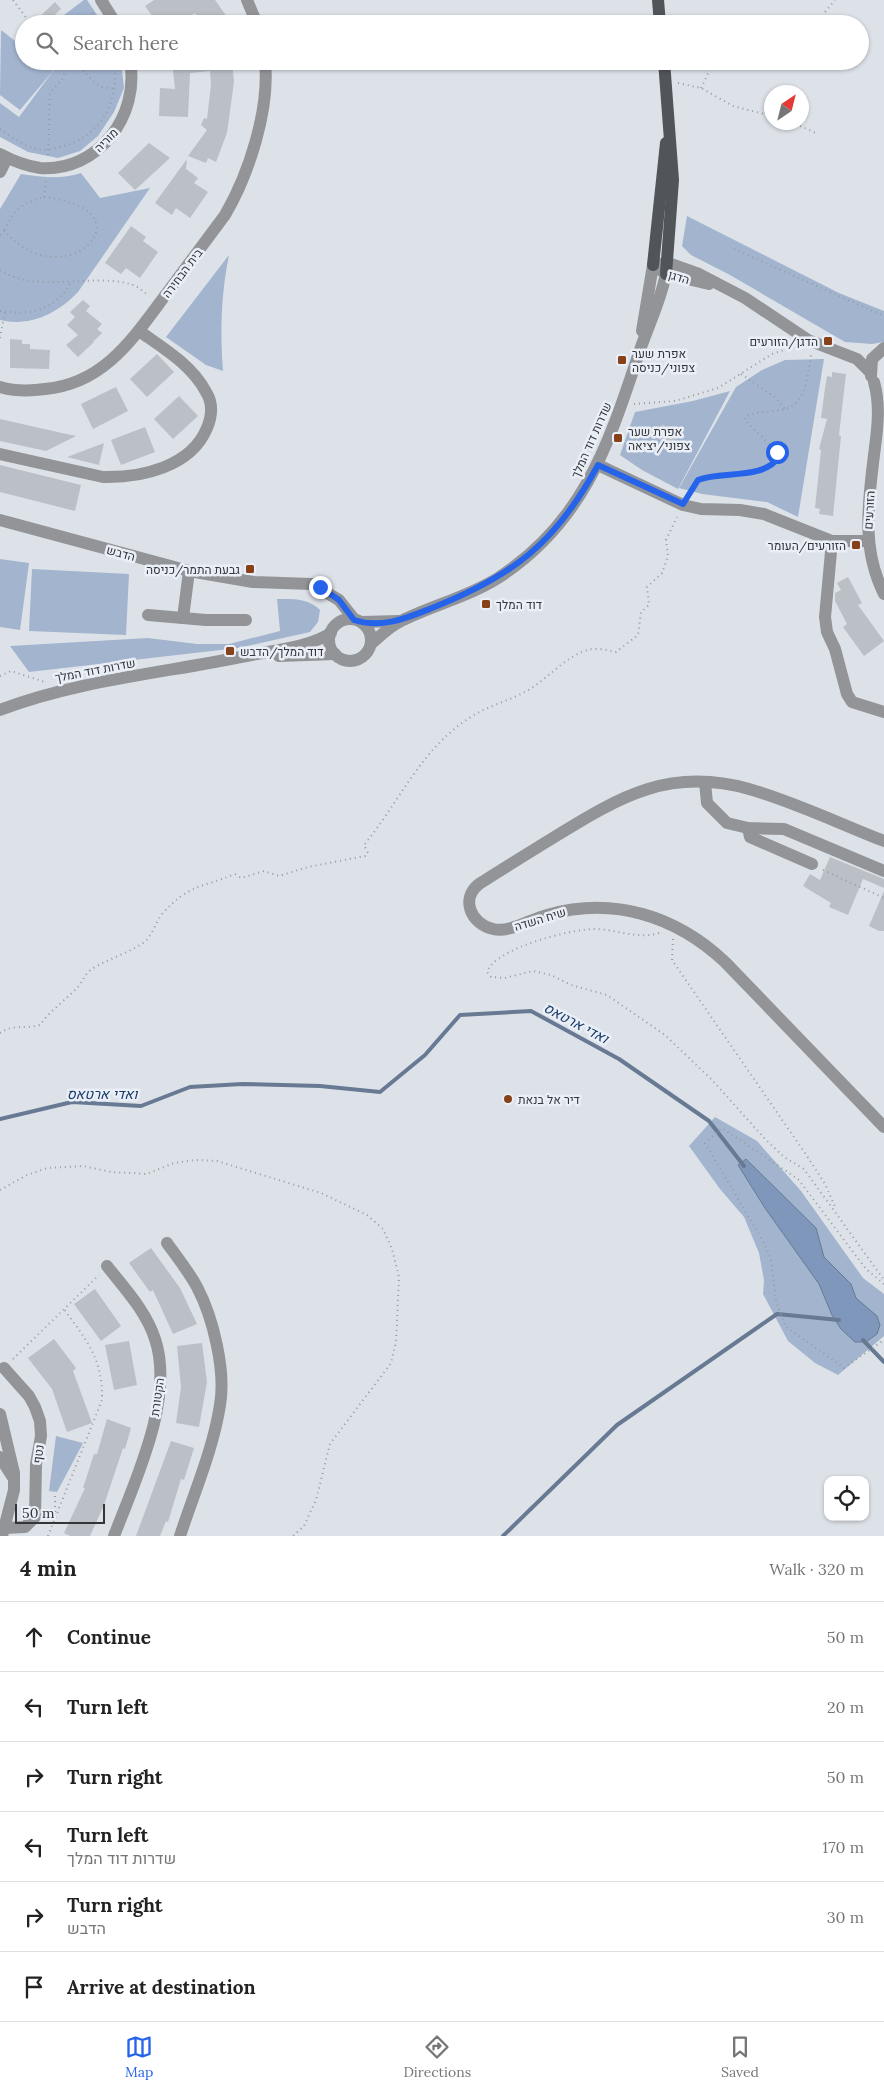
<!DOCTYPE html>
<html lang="en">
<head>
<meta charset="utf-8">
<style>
  :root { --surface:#fff; --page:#f6f6f6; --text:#222; --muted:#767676; --line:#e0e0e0; --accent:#2563eb }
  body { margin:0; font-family:Lora,Heebo,serif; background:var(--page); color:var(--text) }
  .controls { position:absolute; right:15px; bottom:15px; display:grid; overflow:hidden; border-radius:10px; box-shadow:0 1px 4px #0004 }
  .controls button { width:45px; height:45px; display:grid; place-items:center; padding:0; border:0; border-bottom:1px solid var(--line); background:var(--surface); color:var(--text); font:25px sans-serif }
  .compass { position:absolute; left:764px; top:85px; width:45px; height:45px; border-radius:50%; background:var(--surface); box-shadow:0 1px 4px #0004; rotate:35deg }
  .scale { position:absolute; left:15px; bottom:12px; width:90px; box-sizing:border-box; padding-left:5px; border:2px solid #333538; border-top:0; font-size:14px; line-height:18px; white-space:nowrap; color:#333538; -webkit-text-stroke:4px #eaeff7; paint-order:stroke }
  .stop { position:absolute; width:15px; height:15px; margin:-11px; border:4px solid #2563eb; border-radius:50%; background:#fff }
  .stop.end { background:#2563eb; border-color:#fff; box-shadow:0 1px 5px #0008 }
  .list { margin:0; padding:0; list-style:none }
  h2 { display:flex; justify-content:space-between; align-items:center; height:65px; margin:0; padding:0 20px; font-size:21px }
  h2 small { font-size:16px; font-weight:400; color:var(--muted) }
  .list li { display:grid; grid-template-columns:32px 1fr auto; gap:15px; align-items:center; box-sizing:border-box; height:70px; padding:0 20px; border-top:1px solid var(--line) }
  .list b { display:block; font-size:19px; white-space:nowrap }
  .list p { margin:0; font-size:16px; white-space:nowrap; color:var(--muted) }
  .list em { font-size:16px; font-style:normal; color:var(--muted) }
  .icon { flex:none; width:28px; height:28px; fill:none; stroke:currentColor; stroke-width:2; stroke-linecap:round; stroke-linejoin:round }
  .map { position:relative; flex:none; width:884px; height:1536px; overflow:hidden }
  .search { position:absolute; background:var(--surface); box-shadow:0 1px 4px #0004; left:15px; right:15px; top:15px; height:55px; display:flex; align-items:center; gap:12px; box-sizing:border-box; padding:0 18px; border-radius:28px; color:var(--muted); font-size:19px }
  .sheet { height:485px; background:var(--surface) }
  nav { display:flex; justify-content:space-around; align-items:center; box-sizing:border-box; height:70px; border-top:1px solid var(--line); background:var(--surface); font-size:14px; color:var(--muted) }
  nav a { display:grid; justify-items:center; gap:2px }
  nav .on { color:var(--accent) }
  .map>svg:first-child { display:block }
  .green { fill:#a2b4ce }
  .water { fill:#7e97ba; stroke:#687a93 }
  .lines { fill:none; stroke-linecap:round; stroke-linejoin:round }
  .stream { stroke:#687a93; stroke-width:4 }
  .building { fill:#bbc0c7 }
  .path { stroke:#979ba0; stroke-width:2; stroke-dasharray:1 4; stroke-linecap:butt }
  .minor { stroke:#929497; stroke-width:12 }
  .major { stroke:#515459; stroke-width:12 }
  .route { stroke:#2563eb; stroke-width:6 }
  .poi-dot { fill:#864119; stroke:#eaeff7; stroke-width:2 }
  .labels { text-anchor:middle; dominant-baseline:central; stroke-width:5; stroke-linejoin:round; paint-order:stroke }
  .street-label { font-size:12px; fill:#333538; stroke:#eaeff7 }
  .poi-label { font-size:12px; fill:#333538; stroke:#eaeff7; text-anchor:start }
  .water-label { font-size:14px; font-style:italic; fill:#183a68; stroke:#eaeff7 }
</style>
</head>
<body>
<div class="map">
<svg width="884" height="1536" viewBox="0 0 884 1536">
  <rect width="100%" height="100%" fill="#dde2e9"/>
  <g class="green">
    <polygon points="84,0 87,0 103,24 52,24"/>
    <polygon points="1,30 24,48 24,61 41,61 53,71 20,110 0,95"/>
    <polygon points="49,61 121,61 124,88 114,112 98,136 80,151 58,158 28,152 0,137 0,103 19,117 56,67"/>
    <path d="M81,173L100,198L150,188L78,292C57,314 30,327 0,320V209L21,174C43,177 60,180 81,173Z"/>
    <polygon points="687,216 839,293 884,311 884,342 872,344 845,342 730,275 691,255 682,246"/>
    <path d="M229,255C221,294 220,331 223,371L206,365L166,337Z"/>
    <polygon points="824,359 798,517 767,502 702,494 679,488 736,387 762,370 785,360"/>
    <polygon points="730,391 678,489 642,470 620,455 635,412 693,401"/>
    <polygon points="0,559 29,563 20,630 0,627"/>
    <polygon points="32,569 129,574 126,635 29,631"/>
    <path d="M277,599C294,599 308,598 320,610L318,622L310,632L238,648L29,672L10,646L148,638L197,644H229L280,631Z"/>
    <polygon points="715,1117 757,1141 801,1191 863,1278 884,1294 884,1336 838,1375 815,1363 788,1341 763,1294 764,1280 759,1253 744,1217 720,1189 689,1146"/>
    <polygon points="56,1436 83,1443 57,1492 49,1491"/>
  </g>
  <polygon class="water" points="746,1159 816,1228 824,1257 851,1284 856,1298 877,1316 880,1325 877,1334 866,1342 855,1342 841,1329 832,1315 819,1284 765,1208 738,1165"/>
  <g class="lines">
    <g class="stream">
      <polyline points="0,1119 72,1102 141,1106 190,1087 242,1084 320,1086 380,1092 425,1055 460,1015 531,1011 619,1059 709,1121 744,1166"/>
      <polyline points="863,1340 884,1362"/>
      <polyline points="503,1536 617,1425 777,1314 839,1320"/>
    </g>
  </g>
  <g class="building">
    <polygon points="154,0 215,0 232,24 202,24 195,13 180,24 158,24 145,6"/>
    <polygon points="55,2 61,9 45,24 32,24"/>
    <polygon points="172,61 232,61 234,82 227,133 216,162 208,158 206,163 188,156 207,130 201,125 204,118 207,119 211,85 210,71 190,73 188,117 159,116 160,88 175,89"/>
    <polygon points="149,143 170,158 135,190 118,173"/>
    <polygon points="187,159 186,169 198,178 194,183 208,192 190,218 176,208 172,215 155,203"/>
    <polygon points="131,226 146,237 143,241 158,252 140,278 126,268 121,274 105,263"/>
    <polygon points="83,300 90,306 86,311 102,324 97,329 102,333 94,341 92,339 94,342 78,357 66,345 78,335 67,325 75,317 70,312"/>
    <polygon points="10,339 22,340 22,344 30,344 30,349 50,350 49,369 10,368"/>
    <polygon points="157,354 174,372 147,397 130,379"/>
    <polygon points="832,372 846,374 839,435 841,436 833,516 819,514 820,509 815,508 821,450 819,449 827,419 821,418 825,388 827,376 832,377"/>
    <polygon points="116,387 128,411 93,429 81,404"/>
    <polygon points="179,396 198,416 173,439 154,419"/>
    <polygon points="0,419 62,433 76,436 46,451 0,441"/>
    <polygon points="662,424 679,433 672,446 655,437"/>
    <polygon points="145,427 155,452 121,465 111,440"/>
    <polygon points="104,443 99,465 67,457"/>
    <polygon points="0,465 81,485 75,511 0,492"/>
    <polygon points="848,577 862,603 858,605 884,641 864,656 843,627 847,624 835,601 835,593 841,590 837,583"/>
    <polygon points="830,857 884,879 884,888 863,879 848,915 829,907 831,903 803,886 810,874 820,880"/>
    <polygon points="884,891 884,931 879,931 869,926"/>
    <polygon points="151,1248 180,1288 197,1324 173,1334 153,1290 150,1292 129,1263"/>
    <polygon points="95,1289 121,1326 101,1341 74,1304"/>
    <polygon points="54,1339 76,1368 73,1371 92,1423 67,1432 52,1389 28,1358"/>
    <polygon points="129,1341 137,1385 114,1390 105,1345"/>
    <polygon points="202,1343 207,1382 199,1427 176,1423 181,1387 177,1346"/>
    <polygon points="107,1419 131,1428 125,1449 123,1448 104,1505 90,1536 70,1536 64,1533 85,1488 83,1488 94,1454 97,1454"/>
    <polygon points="171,1441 194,1448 184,1480 181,1479 168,1522 166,1521 160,1536 136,1536"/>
  </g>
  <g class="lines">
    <g class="path">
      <polyline points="13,0 31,24"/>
      <polyline points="825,12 835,0"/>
      <polyline points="86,17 92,24"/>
      <polyline points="75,24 94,12"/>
      <path d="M64,67C86,63 84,77 100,86C104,88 111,88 116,89"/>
      <polyline points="678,83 701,88 733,106 772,116"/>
      <polyline points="701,88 714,61"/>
      <polyline points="791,122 816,133"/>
      <path d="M0,129C12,137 23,146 37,149C45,151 53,149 60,147C100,138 122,100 113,61"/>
      <path d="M48,155L50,94C55,83 67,81 64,67L54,61"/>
      <path d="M44,197C142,208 83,279 28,250C19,245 10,239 5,230C13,209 23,203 44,197Z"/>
      <polyline points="44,197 46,179"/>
      <polyline points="0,235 5,230"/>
      <polyline points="734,249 884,316"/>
      <path d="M0,270C35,294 90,273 130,284C137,286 143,291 149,296"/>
      <path d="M0,311C32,316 56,310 72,281"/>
      <polyline points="0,338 5,312"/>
      <polyline points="741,374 776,398 785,409"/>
      <polyline points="634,404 675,401 718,388 772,354 796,346"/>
      <path d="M689,495C705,467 717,479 743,475C754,473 766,467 776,462L779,457L777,452L745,420L746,416C759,411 772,412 785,409C807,403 808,373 811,355"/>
      <polyline points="0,676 11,671 45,682"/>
      <polyline points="823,870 884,898"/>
      <path d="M659,933C638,940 616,929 594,929C571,929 495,948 487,972L491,977L505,978L533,971L551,975L571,985L607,995L665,1035L713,1081L765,1139L784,1157L804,1169L884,1280"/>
      <polyline points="673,939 672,960 807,1156 825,1184 836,1209"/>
      <path d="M0,1033C12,1024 26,1029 40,1025C49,1012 64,1001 75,990C84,982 82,975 95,967C111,958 128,953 143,943C152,937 155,923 162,914C189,884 201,888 235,874L241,878L264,871L279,876L308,867L365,856L368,853L364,845C401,800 422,746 474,715C494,703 517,699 536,685C552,674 576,647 598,649C604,649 610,651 616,652L638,635L641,612L649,605L647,587L662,573L668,556L666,540L677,517"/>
      <polyline points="0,1190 27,1175 47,1168 83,1166 111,1172 147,1174 174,1163 195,1160 217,1161 321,1193 367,1215 383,1229 392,1249 399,1277 396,1342 391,1363 330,1444 316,1500 304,1526 293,1536"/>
      <polyline points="884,1284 866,1269 798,1179 722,1128 705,1143 763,1241 771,1259 776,1301 785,1326 844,1368 884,1340"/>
      <polyline points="13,1359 99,1275"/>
      <polyline points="55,1517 55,1495"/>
      <path d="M48,1536L102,1400C103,1359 87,1341 64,1309"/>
    </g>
    <g class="minor">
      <polyline points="101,0 116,24"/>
      <polyline points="247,0 257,24"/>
      <path d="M0,154C13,161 26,166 40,168C98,172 140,116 130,61"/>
      <polyline points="0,172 7,158"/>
      <polyline points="653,265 668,263 699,274 745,298 808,340 857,359 870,372"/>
      <polyline points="659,269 666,274 709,284"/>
      <polyline points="642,331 653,265"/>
      <polyline points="871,376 872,359 884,348"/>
      <path d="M874,382C880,403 878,425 875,447C869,498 860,546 884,594"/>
      <path d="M0,387C14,391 31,391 45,389C103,384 132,340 164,297C184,270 205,242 225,215C249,174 270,109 265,61"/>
      <path d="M0,454L103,477C141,478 191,467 207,428C212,416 213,403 206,392C192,365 163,348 139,331"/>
      <polyline points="598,465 683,505 701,509 740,510 764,514 832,541 868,541"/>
      <polyline points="0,520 189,571 253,582 312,584 339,600 354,619"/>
      <polyline points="832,541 825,617 827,632 835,649 847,694 852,702 884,712"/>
      <polyline points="148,615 206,620 246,620"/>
      <polyline points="183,618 189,571"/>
      <circle cx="350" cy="640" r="21"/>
      <polyline points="361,622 399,621"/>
      <path d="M371,644C381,635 390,626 401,621C433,605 468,597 498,578C583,523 608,446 638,356C647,328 660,303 666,274"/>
      <polyline points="279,656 335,654"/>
      <path d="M0,710C79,680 164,673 246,656C274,650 307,648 331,633"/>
      <polyline points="705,782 707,803 727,823 748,828 784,829 884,871"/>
      <polyline points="748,828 750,837 812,864"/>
      <path d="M884,841C840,824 795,802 749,789C670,767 621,796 556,836C530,852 504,868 479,884C460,899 471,924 493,929C510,933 531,919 547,915C614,896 676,916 725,962L884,1127"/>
      <path d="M167,1243C177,1257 189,1272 197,1287C213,1317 226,1371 220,1405C213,1450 194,1493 180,1536"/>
      <path d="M107,1266C125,1289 146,1311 155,1339C175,1398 135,1481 114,1536"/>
      <polyline points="4,1368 29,1396 35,1407 40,1421 41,1436 36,1464 35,1517 25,1527 5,1528"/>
      <polyline points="0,1414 14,1473 14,1490 2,1536"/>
      <polyline points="0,1457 12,1476"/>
    </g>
    <g class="major">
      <polyline points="658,0 660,24"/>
      <polyline points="664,61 673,180 666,274"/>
      <polyline points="653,265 666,143"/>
    </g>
  </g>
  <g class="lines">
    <path class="route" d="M320,587L339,600L354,620C381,629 407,618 432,608C513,576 556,543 598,465L683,504L698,480C721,470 762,481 779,457L777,452"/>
  </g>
  <g class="poi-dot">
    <rect x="823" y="336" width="10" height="10" rx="2.5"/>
    <rect x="617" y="355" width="10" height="10" rx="2.5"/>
    <rect x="613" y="433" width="10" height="10" rx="2.5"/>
    <rect x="851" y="540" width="10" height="10" rx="2.5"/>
    <rect x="245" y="564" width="10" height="10" rx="2.5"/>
    <rect x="481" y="599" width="10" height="10" rx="2.5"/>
    <rect x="225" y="646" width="10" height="10" rx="2.5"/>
    <circle cx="508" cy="1099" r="5"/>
  </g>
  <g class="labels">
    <g class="street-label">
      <text transform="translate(106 140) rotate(-46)">מוריה</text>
      <text transform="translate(182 273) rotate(-53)">בית הבחירה</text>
      <text transform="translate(679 277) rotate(17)">הדגן</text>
      <text transform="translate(591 440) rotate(-66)">שדרות דוד המלך</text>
      <text transform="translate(869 510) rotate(-86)">הזורעים</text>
      <text transform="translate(121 553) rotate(15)">הדבש</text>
      <text transform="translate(95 670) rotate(-11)">שדרות דוד המלך</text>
      <text transform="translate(540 919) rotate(-17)">שיח השדה</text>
      <text transform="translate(157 1397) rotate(-82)">הקטורת</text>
      <text transform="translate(38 1454) rotate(-82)">נטף</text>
    </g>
    <g class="poi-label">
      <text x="818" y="341" text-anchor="end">הדגן/הזורעים</text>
      <text x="632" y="353">אפרת שער<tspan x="632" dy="14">צפוני/כניסה</tspan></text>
      <text x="628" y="431">אפרת שער<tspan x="628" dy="14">צפוני/יציאה</tspan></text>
      <text x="846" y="545" text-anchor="end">הזורעים/העומר</text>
      <text x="240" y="569" text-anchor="end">גבעת התמר/כניסה</text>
      <text x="496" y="604">דוד המלך</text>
      <text x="240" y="651">דוד המלך/הדבש</text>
      <text x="518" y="1099">דיר אל בנאת</text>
    </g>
    <g class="water-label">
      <text transform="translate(576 1023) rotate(28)">ואדי ארטאס</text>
      <text x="102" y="1094">ואדי ארטאס</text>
    </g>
  </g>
</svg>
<div class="controls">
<button><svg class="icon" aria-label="locate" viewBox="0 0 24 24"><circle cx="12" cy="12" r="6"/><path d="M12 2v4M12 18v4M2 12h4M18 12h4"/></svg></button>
</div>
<svg class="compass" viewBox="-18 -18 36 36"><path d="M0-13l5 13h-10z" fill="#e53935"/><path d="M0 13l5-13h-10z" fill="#767676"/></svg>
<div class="scale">50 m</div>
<div class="stop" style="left:777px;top:452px"></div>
<div class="stop end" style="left:320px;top:587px"></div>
<div class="search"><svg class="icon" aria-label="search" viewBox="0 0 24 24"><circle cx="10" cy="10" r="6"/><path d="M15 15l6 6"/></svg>Search here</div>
</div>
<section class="sheet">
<h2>4 min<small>Walk · 320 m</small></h2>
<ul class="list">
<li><svg class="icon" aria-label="ahead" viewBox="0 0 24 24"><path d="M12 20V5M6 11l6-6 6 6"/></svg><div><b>Continue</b></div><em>50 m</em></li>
<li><svg class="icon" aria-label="left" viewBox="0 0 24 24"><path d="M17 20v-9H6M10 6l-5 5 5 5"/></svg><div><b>Turn left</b></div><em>20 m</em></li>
<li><svg class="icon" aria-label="right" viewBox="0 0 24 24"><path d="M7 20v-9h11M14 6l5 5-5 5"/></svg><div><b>Turn right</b></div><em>50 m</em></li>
<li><svg class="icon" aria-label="left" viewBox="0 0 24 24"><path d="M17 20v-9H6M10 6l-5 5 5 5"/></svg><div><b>Turn left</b><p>שדרות דוד המלך</p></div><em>170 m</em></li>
<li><svg class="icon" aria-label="right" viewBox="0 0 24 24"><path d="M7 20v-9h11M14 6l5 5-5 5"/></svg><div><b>Turn right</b><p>הדבש</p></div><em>30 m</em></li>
<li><svg class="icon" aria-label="arrive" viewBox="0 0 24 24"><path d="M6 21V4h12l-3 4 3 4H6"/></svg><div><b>Arrive at destination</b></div></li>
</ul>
</section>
<nav>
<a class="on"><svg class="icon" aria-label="map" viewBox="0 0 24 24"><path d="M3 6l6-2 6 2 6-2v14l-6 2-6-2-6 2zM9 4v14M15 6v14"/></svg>Map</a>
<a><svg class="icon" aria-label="directions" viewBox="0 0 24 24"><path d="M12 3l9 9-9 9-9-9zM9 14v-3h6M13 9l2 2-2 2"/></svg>Directions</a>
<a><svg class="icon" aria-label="saved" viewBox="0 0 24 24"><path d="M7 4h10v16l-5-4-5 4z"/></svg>Saved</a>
</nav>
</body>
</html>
